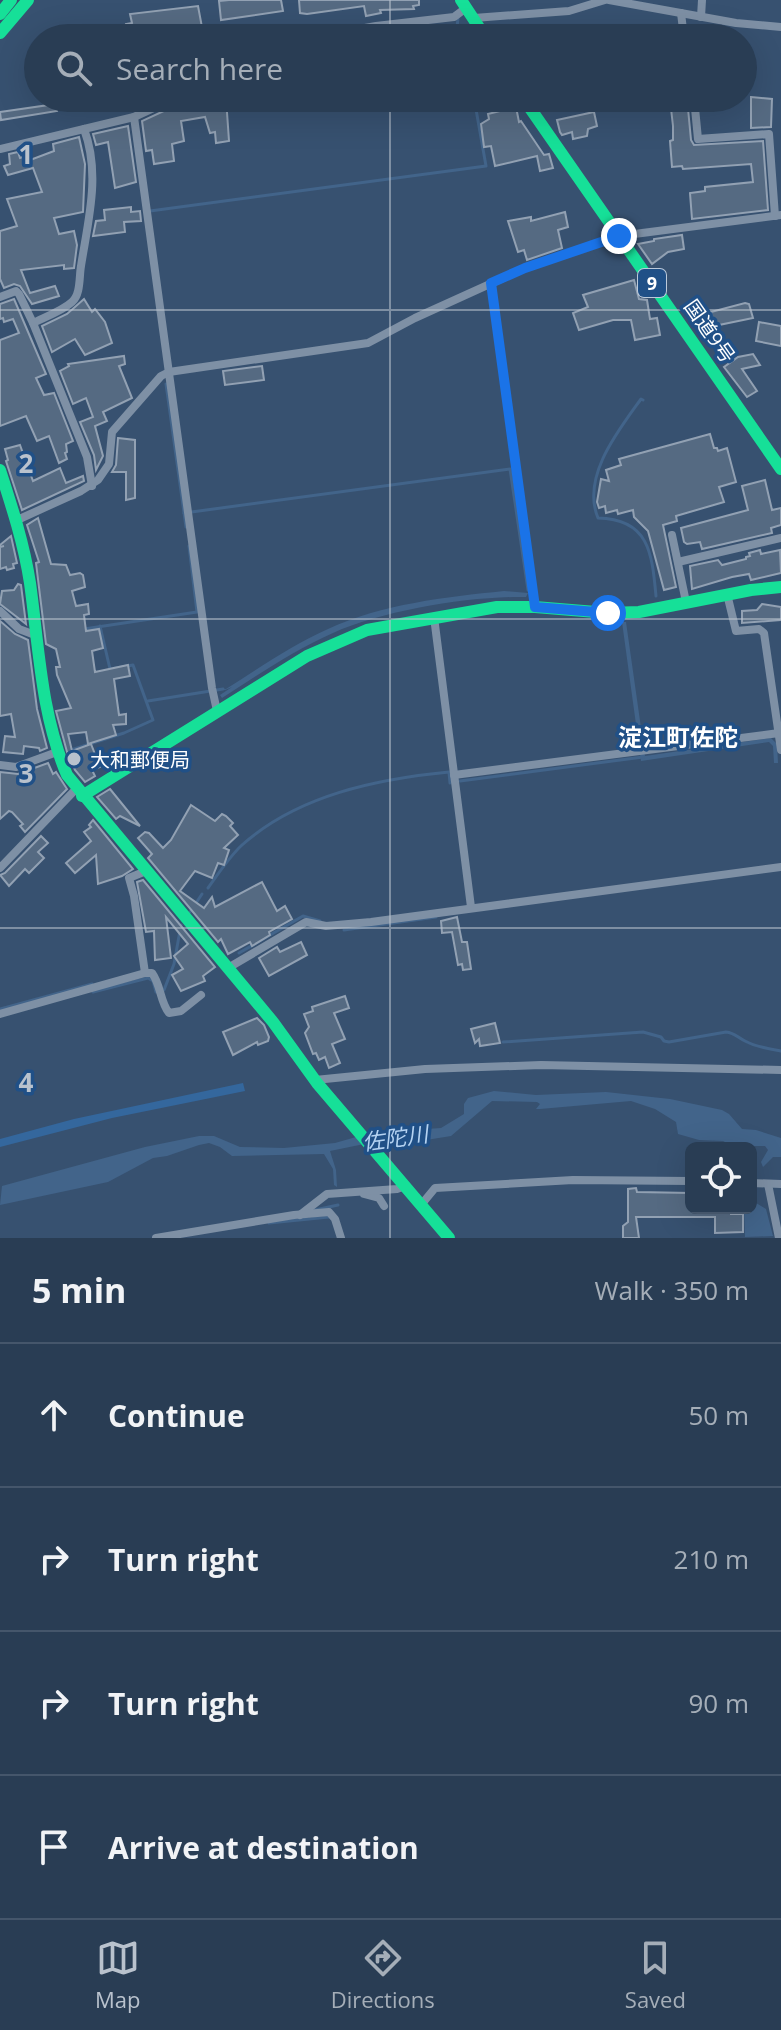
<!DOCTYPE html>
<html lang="en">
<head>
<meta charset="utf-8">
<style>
  :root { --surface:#293d54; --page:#35485e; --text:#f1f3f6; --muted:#a5aeb8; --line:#45566b; --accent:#b9c2cd }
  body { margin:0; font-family:"Open Sans","Noto Sans JP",sans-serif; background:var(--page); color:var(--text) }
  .controls { position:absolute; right:24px; bottom:24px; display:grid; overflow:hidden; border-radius:12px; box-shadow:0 8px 32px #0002 }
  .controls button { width:72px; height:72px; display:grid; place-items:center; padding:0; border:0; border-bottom:2px solid var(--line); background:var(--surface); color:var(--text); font:40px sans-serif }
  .stop { position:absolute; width:24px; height:24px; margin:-18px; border:6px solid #1a73e8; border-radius:50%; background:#fff }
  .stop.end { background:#1a73e8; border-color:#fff; box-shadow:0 2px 8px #0008 }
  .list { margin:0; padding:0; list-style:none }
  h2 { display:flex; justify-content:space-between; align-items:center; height:104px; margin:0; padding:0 32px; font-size:34px }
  h2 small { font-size:26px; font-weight:400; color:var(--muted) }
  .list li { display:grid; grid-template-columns:52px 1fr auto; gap:24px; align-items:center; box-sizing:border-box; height:144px; padding:0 32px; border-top:2px solid var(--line) }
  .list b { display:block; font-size:30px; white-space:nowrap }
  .list em { font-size:26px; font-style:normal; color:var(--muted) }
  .icon { flex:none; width:44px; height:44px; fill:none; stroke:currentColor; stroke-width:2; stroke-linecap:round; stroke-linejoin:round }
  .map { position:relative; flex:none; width:781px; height:1238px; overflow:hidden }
  .search { position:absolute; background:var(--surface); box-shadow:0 8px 32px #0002; left:24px; right:24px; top:24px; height:88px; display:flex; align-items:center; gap:20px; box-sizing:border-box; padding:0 28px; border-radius:44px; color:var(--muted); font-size:30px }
  .sheet { height:680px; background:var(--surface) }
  nav { display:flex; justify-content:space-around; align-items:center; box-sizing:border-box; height:112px; border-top:2px solid var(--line); background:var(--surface); font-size:22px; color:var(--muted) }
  nav a { display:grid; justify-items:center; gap:4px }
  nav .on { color:var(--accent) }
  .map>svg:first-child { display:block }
  .green { fill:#34679d }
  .water { fill:#42648a }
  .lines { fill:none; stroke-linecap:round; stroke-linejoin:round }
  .stream { stroke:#42648a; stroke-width:3 }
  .building { fill:#556a82; stroke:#92a1b3; stroke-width:2 }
  .street { stroke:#7e90a5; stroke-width:8 }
  .fast { stroke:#16e098; stroke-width:12 }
  .route { stroke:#1a73e8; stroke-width:10 }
  .grid { fill:none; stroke:#b9c2cd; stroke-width:2; stroke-opacity:0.55 }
  .poi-dot { fill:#b9c2cd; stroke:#205087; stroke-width:3 }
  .labels { text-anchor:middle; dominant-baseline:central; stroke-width:7; stroke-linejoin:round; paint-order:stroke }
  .shield { fill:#205087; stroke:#bccadb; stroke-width:2 }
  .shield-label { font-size:18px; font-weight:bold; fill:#fff }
  .street-label { font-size:20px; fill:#fff; stroke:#205087 }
  .poi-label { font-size:20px; fill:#fff; stroke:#205087; text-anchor:start }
  .water-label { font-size:22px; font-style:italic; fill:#b5d3f2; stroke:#205087 }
  .quarter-label { font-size:24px; font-weight:bold; fill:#fff; stroke:#205087 }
  .grid-label { font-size:26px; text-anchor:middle; font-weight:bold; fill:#b9c2cd; stroke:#205087; stroke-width:7; stroke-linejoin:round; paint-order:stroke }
</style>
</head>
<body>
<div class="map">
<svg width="781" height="1238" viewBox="0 0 781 1238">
  <rect width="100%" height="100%" fill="#375170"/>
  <polygon class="green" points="243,1083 245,1091 112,1118 0,1147 0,1139 74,1119"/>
  <g class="water">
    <path d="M504,591L528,593L526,597C471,596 384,610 333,633C294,650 258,675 222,698L220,695L232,687L225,690L221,689H226C259,668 292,645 328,629C382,604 446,597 504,591Z"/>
    <polygon points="622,622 626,622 645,756 771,738 777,744 778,763 774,763 773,746 769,742 641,761"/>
    <polygon points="494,1091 536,1095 606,1092 670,1099 722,1110 729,1114 742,1129 756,1130 781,1138 781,1157 773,1157 763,1167 761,1162 768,1150 765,1146 733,1146 723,1141 699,1140 678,1134 676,1122 655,1109 631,1101 540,1109 536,1109 540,1104 537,1102 492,1101 451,1136 420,1141 374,1142 330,1151 336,1170 337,1187 334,1185 333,1169 324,1154 232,1156 220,1147 209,1143 199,1145 167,1156 153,1158 108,1182 0,1205 2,1186 145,1147 199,1136 214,1136 240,1147 284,1148 335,1143 370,1133 441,1128 464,1114 464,1104 468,1098"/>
    <polygon points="751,1200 766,1209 773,1236 745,1237 744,1208 751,1208"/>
  </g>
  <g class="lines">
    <g class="stream">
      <polyline points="456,38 458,18"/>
      <polyline points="150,211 486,166 474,98"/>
      <polyline points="166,384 186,527"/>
      <path d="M643,400L641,399C618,431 581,477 598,518C649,519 652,553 656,596"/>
      <polyline points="184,513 510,469 528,590"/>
      <polyline points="84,629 197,612 189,546"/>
      <polyline points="148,701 223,689"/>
      <polyline points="71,750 124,733 153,720 133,665 110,669 100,626"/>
      <polyline points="460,781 643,757"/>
      <path d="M208,888C219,873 229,857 242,845C298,795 377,779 449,772L450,783"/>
      <polyline points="190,912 202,894"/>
      <polyline points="344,930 436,917"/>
      <polyline points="239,953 303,916 320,921"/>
      <polyline points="0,1009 92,984 93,992 148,978 153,981 156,992 164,990 174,964 181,925"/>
      <path d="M503,1042L643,1032L661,1037L664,1041L669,1042L726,1032C735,1033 737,1037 745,1041C756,1047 769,1049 781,1051"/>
      <polyline points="315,1210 338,1205"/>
      <polyline points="269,1223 329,1217"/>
    </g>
  </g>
  <g class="building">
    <polygon points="229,0 281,0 283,11 221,20 219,1"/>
    <polygon points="299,0 419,0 419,5 413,6 414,9 380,10 381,13 366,16 364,6 307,14 300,13"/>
    <polygon points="198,6 204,38 183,38 181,29 128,38 126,24 132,23 130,14"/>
    <polygon points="751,97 772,99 771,127 751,128"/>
    <polygon points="194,98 226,98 229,141 216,143 215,132 210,133 205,117 181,121 184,141 172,144 174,161 154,164 152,150 146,151 142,121 168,109 178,107 181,101"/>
    <polygon points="687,98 691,140 694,145 763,141 768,210 692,219 690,193 705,191 705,187 753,182 751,164 683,169 682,166 672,167 670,141 673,140 673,126 670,100"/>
    <polygon points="56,104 57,111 1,120 0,112"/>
    <polygon points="516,107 519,122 521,121 544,155 549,154 553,168 540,171 537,156 495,166 491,146 484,147 481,124 489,119 488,114"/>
    <polygon points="594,112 597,126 588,129 587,136 573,139 572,132 562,135 560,132 557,120"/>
    <polygon points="128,126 136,182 115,188 108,142 96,145 93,134"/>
    <polygon points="79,137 85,164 83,212 54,218 59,234 74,231 77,245 74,268 64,269 64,265 21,270 30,293 55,286 59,296 32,304 20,286 14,284 4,288 0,279 0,231 17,226 7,199 42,192 33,168 8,175 4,166 10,164 9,154 18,152 20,158 23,157 25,162 54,151 53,144"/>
    <polygon points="131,207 131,212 140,211 141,221 124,222 125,232 93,236 96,221 105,220 104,210"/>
    <polygon points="565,212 568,227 558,230 562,248 527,260 524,250 518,252 508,221 531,217 531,221"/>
    <polygon points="682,235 684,249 668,252 652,264 638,244 654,241 654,239"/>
    <polygon points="634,280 639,299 647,300 650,319 657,318 660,335 635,340 631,320 613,320 579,330 573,313 588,307 583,295"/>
    <polygon points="14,299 46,374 36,378 44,395 54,393 73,441 66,444 67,452 65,453 67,459 59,463 49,436 37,441 26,416 0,426 0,340 19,333 13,319 4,322 3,318 0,319 0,304"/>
    <polygon points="84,299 92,312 95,309 105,322 112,343 85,355 75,339 52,352 42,326 67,314"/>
    <polygon points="745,303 749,304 753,318 714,326 711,312"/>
    <polygon points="759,322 781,326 781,346 756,341"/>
    <polygon points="753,354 760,365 742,369 757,391 747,397 724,367 738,357"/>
    <polygon points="124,356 125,364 119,366 132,398 103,412 107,421 95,426 103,456 96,470 94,455 80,422 93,417 86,398 73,404 60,371 69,366 68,364"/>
    <polygon points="262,366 264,380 225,385 223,371"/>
    <polygon points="710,434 714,448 717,448 718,451 727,448 736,482 719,487 724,502 676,516 677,521 663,525 676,587 664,590 648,531 634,517 633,510 618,514 617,510 606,513 605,506 599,508 597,502 601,479 609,481 606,470 621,465 619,459"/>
    <polygon points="118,438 135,440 135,498 126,500 126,472 112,472 116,465"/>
    <polygon points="20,445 33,481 60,468 66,483 83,476 84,481 22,510 6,461 8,460 5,449"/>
    <polygon points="765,480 772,510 781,508 781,525 771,528 772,533 702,549 700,542 687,544 684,542 681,528 748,510 742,486"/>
    <polygon points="38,518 51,564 66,565 70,575 80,573 83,575 85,587 72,591 76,606 88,604 89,614 84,615 86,631 99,629 103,648 92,651 95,672 128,665 130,676 114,679 119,715 126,714 126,724 113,725 116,735 88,744 86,732 68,734 72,751 91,744 100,767 92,770 95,776 85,782 75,770 67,752 56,711 71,708 57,675 56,667 60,667 56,649 46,644 36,563 39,562 27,525"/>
    <polygon points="11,536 17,563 13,564 14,568 7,570 6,567 0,569 0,547 4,546 0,547 0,545"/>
    <polygon points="760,550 761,554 780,550 781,573 751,580 749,574 732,577 692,589 690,566 718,560 722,565 746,559 746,557 750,556 749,553"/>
    <polygon points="18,584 21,585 26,624 0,604 2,591 14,590"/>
    <polygon points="762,604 781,607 781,620 742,623 742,611 757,610"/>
    <polygon points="0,621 15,634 28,640 37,709 47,748 40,751 39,748 24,746 23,754 3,752 5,736 15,737 11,714 0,716"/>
    <polygon points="48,763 53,774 56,772 67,789 25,832 20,826 23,824 12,812 9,811 0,819 0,772 18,774"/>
    <polygon points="110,789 140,826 120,816 116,819 97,797"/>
    <polygon points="191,805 215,821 222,814 226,816 233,823 230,826 238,835 224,848 229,850 224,865 218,863 212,878 195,871 180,891 204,908 212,897 215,907 262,882 277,911 285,906 292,919 269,932 270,935 252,946 250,942 228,954 221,939 218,942 148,858 152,854 138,838 145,832 149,833 163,848 171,840"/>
    <polygon points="93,820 133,869 122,876 98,884 96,855 75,873 66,863 91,841 84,832 91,827 89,825"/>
    <polygon points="41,836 48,843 38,852 44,858 29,873 25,869 9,886 0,875 5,873"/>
    <polygon points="143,880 215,967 203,976 205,981 181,991 172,975 183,969 174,956 188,944 166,917 171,958 155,960 154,931 146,932 137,882"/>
    <polygon points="457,917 462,942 467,942 471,969 463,970 462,964 458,965 452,932 442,933 441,921"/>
    <polygon points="301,942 307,955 269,976 259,958 277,947 280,952"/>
    <polygon points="345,996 349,1008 334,1013 345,1039 332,1044 340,1063 329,1068 325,1057 319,1060 316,1053 313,1054 305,1033 309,1027 304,1014 313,1011 312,1007"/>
    <polygon points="257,1018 264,1025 269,1037 268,1041 258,1045 257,1042 233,1055 223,1032"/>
    <polygon points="495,1023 500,1043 480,1046 479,1039 475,1043 471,1029"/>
    <polygon points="636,1188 637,1192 691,1193 691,1208 731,1208 731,1214 743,1214 743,1232 715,1233 715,1217 636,1217 639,1238 623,1238 623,1226 628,1222 628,1189"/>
  </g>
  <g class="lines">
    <g class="street">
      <polyline points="609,0 736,23 781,27"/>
      <polyline points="681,13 684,38"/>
      <polyline points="701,17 702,0"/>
      <polyline points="474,18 569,11 605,0"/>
      <polyline points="309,38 376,26 454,17 466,8"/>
      <polyline points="694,98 698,139 769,134 775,216"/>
      <polyline points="134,117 212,688 217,711"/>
      <path d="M84,129C101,174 88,221 81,266C79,277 81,294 72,302C62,311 45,317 33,323L87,457L92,486"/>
      <polyline points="0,149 134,117 175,98"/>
      <polyline points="491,283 535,607"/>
      <polyline points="0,297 16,291 19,294 33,323"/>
      <polyline points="15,521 81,491 98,480 109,464 112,432 161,376 169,372 368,343 415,318 525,268 619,236 781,215"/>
      <polyline points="672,535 686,602"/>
      <polyline points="678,562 781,538"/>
      <polyline points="727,594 736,631 759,629 764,633 781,750"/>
      <polyline points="0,611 19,629 35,635"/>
      <polyline points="434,617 471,907"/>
      <polyline points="0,765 16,767 57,752"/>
      <polyline points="454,775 779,733"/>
      <polyline points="0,868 77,788"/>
      <polyline points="228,968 306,922 326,926 371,922 781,867"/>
      <polyline points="145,973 134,896 129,878 146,871"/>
      <path d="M0,1014L145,973H152C161,985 160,1002 169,1013L181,1011L201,995"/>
      <polyline points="315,1080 425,1069 541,1065 781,1070"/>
      <polyline points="751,1183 781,1184"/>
      <polyline points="768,1184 779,1238"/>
      <polyline points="364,1194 379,1198 384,1206"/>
      <polyline points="421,1205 435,1188 573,1180 691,1181"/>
      <polyline points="300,1215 327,1194 397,1189 405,1186"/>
      <polyline points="156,1238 294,1215 329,1212 335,1219 341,1238"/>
    </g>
    <g class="fast">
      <polyline points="461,0 486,38"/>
      <polyline points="0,14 11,0"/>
      <polyline points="0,33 28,0"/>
      <polyline points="523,98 781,469"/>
      <path d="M0,470C12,507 24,544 30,583C39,648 41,714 67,775L273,1022L317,1083L449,1238"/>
      <polyline points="82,796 307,656 367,630 497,607 535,607 608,613 639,612 751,590 781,587"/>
    </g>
  </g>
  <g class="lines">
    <polyline class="route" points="608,613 535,607 491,283 525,268 619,236"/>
  </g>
  <path class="grid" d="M390,0V38M390,98V1238M0,310H781M0,619H781M0,928H781"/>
  <circle class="poi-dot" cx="74" cy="759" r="8"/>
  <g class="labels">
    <rect class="shield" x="638" y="269" width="28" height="28" rx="6"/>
    <g class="shield-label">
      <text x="652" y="283">9</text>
    </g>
    <g class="street-label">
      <text transform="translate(710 331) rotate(55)">国道9号</text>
    </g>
    <g class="poi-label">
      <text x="90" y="759">大和郵便局</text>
    </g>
    <g class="water-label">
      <text transform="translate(395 1137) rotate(-8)">佐陀川</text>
    </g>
    <g class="quarter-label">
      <text x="678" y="736">淀江町佐陀</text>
    </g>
  </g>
  <g class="grid-label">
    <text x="26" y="164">1</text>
    <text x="26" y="473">2</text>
    <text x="26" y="783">3</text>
    <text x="26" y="1092">4</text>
  </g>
</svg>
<div class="controls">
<button><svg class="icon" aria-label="locate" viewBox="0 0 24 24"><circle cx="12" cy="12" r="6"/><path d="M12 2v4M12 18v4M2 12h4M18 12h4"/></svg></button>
</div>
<div class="stop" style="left:608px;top:613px"></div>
<div class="stop end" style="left:619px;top:236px"></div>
<div class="search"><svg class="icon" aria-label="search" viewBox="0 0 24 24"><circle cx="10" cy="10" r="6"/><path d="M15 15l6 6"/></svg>Search here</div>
</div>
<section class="sheet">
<h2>5 min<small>Walk · 350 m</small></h2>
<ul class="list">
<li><svg class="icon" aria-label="ahead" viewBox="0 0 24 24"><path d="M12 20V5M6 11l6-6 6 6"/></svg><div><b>Continue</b></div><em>50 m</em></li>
<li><svg class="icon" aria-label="right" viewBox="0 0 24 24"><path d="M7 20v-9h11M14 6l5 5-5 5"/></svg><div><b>Turn right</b></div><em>210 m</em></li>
<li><svg class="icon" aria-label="right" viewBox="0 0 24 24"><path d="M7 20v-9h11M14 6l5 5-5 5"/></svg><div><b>Turn right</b></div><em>90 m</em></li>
<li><svg class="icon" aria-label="arrive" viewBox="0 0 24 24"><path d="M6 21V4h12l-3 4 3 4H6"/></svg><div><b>Arrive at destination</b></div></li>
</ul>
</section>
<nav>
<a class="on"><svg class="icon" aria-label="map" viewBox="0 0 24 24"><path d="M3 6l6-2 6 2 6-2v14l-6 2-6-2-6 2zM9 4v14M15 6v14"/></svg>Map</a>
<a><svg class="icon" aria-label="directions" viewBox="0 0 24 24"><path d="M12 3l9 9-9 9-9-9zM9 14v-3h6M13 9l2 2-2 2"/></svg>Directions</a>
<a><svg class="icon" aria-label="saved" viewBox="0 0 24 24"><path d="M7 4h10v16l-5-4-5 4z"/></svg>Saved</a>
</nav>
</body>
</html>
